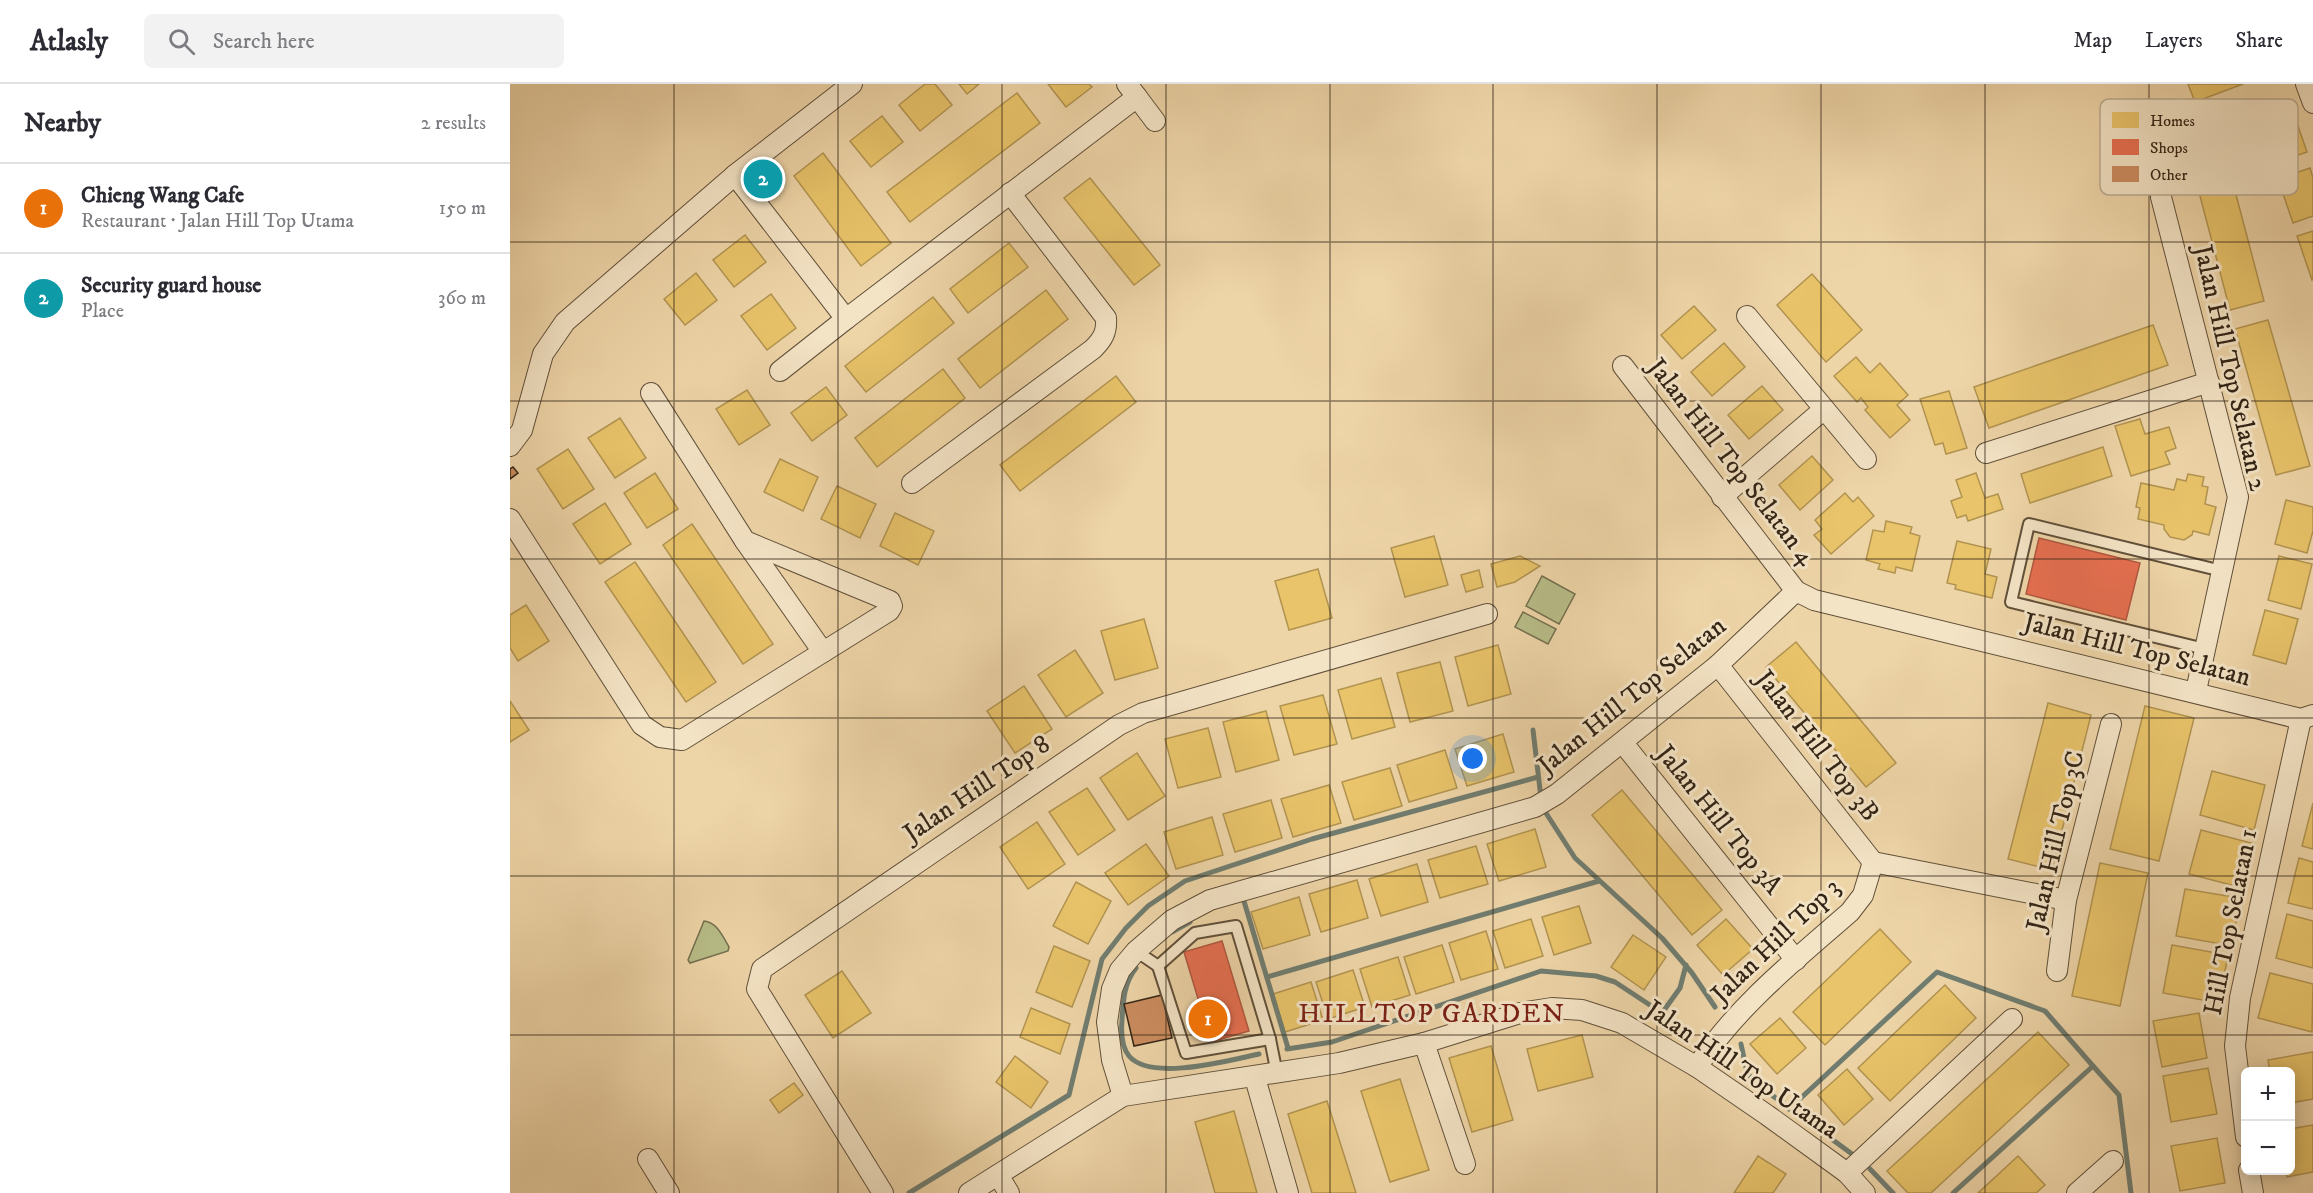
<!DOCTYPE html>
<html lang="en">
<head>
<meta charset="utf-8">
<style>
  :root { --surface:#fff; --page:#f2f2f3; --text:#2b2b33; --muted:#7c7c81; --line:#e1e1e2; --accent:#2563eb }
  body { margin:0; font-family:"IM FELL DW Pica",serif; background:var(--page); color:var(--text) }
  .controls { position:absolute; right:18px; bottom:18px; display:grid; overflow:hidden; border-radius:9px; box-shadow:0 3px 15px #0003 }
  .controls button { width:54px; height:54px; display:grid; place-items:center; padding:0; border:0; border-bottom:2px solid var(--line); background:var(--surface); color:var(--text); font:30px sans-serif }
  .you { position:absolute; left:963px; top:675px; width:21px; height:21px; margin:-15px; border:4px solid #fff; border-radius:50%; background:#1a73e8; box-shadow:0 0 0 9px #1a73e833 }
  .badge { display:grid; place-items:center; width:39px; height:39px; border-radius:50%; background:var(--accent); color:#fff; font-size:20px; font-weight:700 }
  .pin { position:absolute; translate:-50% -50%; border:3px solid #fff; box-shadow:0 2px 6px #0006 }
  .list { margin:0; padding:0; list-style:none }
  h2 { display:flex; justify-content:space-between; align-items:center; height:78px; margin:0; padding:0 24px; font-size:26px }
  h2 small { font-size:20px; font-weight:400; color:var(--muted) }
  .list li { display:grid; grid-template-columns:39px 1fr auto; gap:18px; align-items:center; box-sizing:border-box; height:90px; padding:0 24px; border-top:2px solid var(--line) }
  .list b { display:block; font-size:22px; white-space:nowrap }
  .list p { margin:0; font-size:20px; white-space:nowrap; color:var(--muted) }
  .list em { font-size:20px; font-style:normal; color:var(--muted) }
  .icon { flex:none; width:33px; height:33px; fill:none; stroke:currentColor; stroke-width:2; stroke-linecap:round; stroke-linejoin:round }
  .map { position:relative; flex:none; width:1803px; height:1109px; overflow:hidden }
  header { display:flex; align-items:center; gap:36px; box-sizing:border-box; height:84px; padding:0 30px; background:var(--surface); border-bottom:2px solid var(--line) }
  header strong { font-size:28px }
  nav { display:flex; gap:33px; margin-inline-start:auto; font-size:21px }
  .search { width:420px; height:54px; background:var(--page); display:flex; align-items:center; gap:15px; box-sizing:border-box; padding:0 21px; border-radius:9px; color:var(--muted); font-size:22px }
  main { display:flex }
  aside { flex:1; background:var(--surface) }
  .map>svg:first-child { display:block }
  .green { fill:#b8bd88; stroke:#75704f; stroke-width:1.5 }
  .homes { fill:#e9c46a; stroke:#b29451; stroke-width:1.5 }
  .shops { fill:#e76f51; stroke:#b1583f; stroke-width:1.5 }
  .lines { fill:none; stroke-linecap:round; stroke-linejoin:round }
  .stream { stroke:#707d71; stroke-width:5 }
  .building { fill:#cb8c5f; stroke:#322416; stroke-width:1.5 }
  .service-casing { stroke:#61503a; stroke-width:14 }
  .minor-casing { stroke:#61503a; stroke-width:22 }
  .service { stroke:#f4e4c6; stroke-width:10 }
  .minor { stroke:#f4e4c6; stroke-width:20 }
  .grid { fill:none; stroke:#322416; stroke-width:1.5; stroke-opacity:0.55 }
  .labels { text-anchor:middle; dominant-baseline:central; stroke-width:6; stroke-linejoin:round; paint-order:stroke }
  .street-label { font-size:26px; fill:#322416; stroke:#f4e4c6 }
  .neighbourhood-label { font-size:27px; letter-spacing:1.5px; fill:#7a1f14; stroke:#f4e4c6 }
  .key { fill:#f4e4c6; stroke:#baaa91; stroke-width:1.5 }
  .key-label { font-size:16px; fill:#322416 }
</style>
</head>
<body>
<header>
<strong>Atlasly</strong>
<div class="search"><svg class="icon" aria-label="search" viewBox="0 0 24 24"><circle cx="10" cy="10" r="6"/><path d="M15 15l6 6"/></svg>Search here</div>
<nav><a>Map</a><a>Layers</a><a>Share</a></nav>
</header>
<main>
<aside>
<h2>Nearby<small>2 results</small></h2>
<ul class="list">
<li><span class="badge" style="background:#e8710a">1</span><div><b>Chieng Wang Cafe</b><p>Restaurant · Jalan Hill Top Utama</p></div><em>150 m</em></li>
<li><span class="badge" style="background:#0f9aa8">2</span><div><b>Security guard house</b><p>Place</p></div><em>360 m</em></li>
</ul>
</aside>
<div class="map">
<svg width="1803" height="1109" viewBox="0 0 1803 1109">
  <rect width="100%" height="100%" fill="#eed5a8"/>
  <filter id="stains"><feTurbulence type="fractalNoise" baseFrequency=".00333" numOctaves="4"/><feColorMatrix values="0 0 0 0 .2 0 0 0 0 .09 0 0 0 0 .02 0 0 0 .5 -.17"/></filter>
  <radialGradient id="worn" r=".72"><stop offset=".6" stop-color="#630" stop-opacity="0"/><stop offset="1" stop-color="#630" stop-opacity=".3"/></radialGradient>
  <g class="green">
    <polygon points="1032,492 1065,510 1049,540 1016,522"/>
    <polygon points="1013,528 1046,545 1038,560 1005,543"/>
    <path d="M194,837C207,838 213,853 219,863L218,867L180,879L178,876Z"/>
  </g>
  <g class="homes">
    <polygon points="415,0 425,0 442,21 410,47 389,21"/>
    <polygon points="449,0 469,0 457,10"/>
    <polygon points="538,0 579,0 582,3 556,23"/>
    <polygon points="1678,0 1733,0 1685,18"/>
    <polygon points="507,9 530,39 400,138 377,108"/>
    <polygon points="1779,16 1797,68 1765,79 1747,27"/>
    <polygon points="372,32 393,58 361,83 340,57"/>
    <polygon points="313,69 381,159 351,182 284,92"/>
    <polygon points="1719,84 1754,217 1720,226 1685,93"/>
    <polygon points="1800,84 1803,94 1803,132 1783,139 1768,95"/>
    <polygon points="580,94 650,181 624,201 554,114"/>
    <polygon points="1803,147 1803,195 1802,196 1787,152"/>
    <polygon points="235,151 256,178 224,203 203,176"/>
    <polygon points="499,159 518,183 458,229 440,205"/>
    <polygon points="186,189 207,216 175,241 154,215"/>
    <polygon points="1302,190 1352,246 1316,278 1267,221"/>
    <polygon points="536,206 558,235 470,304 448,275"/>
    <polygon points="261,210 286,244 257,266 231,232"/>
    <polygon points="423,213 444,239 356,308 335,282"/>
    <polygon points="1184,222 1206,246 1172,275 1151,251"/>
    <polygon points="1758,236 1800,382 1766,391 1725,245"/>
    <polygon points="1643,241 1658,281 1479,344 1464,303"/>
    <polygon points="1214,259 1235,283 1202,312 1181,288"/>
    <polygon points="1346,273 1360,289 1370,279 1398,311 1387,321 1400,336 1380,354 1355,326 1358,323 1351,314 1347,318 1324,292"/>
    <polygon points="433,285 455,314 367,383 345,354"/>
    <polygon points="606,292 626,318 510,407 490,381"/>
    <polygon points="1252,302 1273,326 1239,355 1218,331"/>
    <polygon points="316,303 337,331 302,357 281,329"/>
    <polygon points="237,306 260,341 229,361 206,325"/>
    <polygon points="1439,307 1457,364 1436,370 1433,359 1425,361 1410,315"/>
    <polygon points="110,334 136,374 105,394 78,354"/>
    <polygon points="1630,335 1635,350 1659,343 1666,364 1655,368 1660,380 1621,392 1605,342"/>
    <polygon points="1593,363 1602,392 1520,419 1511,390"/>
    <polygon points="58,365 84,405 53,425 27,385"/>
    <polygon points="1302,372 1323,396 1290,426 1269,401"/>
    <polygon points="270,375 308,393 293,427 254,408"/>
    <polygon points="145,389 168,425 137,444 114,409"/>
    <polygon points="1466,389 1475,414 1488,410 1493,425 1458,437 1456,431 1447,434 1441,417 1452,413 1446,396"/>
    <polygon points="1678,390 1694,393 1692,402 1698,403 1695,420 1706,423 1699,451 1683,447 1682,451 1674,456 1660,453 1654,445 1654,441 1628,435 1630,424 1626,423 1631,399 1664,406 1667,395 1676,397"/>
    <polygon points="327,402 366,420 350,454 311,435"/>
    <polygon points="1335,409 1343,418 1348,413 1364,432 1321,470 1304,451 1312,445 1305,436"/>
    <polygon points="1776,416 1803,423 1803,447 1797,469 1765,460"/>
    <polygon points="95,419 121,460 90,480 63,440"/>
    <polygon points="385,429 424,447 408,481 370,462"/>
    <polygon points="1376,437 1402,443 1400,449 1410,452 1402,487 1386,483 1385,489 1368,485 1370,480 1356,476 1363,446 1374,448"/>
    <polygon points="182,440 263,560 233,580 153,461"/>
    <polygon points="924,452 938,501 895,513 881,464"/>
    <polygon points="1447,457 1481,465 1475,490 1487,493 1482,514 1445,505 1446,501 1437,499"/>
    <polygon points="1010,472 1030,482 1005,498 987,503 981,480"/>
    <polygon points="1769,472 1802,480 1791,525 1758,516"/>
    <polygon points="125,478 206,598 176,618 95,498"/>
    <polygon points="808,485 822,534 779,546 765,497"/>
    <polygon points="969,486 973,503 956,508 951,491"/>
    <polygon points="16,521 39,557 8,577 0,564 0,531"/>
    <polygon points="1755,526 1788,535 1776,580 1743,571"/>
    <polygon points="634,535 648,584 605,596 591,547"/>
    <polygon points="1286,558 1386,679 1356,703 1256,583"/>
    <polygon points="988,561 1001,610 958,622 945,573"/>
    <polygon points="565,566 593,609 556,633 528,591"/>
    <polygon points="930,578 943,627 900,638 887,589"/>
    <polygon points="871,594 885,643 842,655 828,606"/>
    <polygon points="514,602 542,645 505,669 477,627"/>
    <polygon points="813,611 827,660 784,671 770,622"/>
    <polygon points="0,617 19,646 0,658"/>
    <polygon points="1538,619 1581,631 1542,786 1498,775"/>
    <polygon points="1635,622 1684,634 1649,777 1600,765"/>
    <polygon points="756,627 769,676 726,688 713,638"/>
    <polygon points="698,644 711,693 668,704 655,655"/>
    <polygon points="993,650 1004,688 957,702 945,665"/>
    <polygon points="935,666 947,704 899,718 887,681"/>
    <polygon points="627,669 655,712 618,736 590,694"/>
    <polygon points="880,684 892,722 844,736 832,698"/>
    <polygon points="1702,687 1755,701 1744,746 1690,731"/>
    <polygon points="819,701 831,739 783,753 771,715"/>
    <polygon points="577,704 605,746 568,771 539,728"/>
    <polygon points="1112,706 1212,826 1182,851 1082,731"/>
    <polygon points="761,716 772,754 725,768 713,730"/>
    <polygon points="1803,719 1803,765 1792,762"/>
    <polygon points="702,733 713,771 666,785 654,748"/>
    <polygon points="527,738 555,780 518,805 490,763"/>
    <polygon points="1025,745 1036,783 989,797 977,760"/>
    <polygon points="1691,746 1745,760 1733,804 1679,790"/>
    <polygon points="636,760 659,792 618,821 595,789"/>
    <polygon points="966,762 978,800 930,814 918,776"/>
    <polygon points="1789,774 1803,778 1803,825 1778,819"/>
    <polygon points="1590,779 1638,789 1610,922 1562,912"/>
    <polygon points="907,780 918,818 871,832 859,795"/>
    <polygon points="847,796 858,834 811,848 799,810"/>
    <polygon points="566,798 601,817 578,860 543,842"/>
    <polygon points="1675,805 1730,814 1722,862 1666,852"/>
    <polygon points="789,813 800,851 753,865 741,828"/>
    <polygon points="1069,822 1081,859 1044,871 1032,833"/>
    <polygon points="1777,830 1803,837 1803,884 1766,874"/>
    <polygon points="1021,835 1033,872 995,884 983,847"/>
    <polygon points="1216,835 1243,865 1213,891 1187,861"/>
    <polygon points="1370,845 1401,878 1315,961 1283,928"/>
    <polygon points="976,847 988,885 951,896 939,859"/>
    <polygon points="1123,851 1156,873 1134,906 1101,883"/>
    <polygon points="932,861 944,898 906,910 894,873"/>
    <polygon points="1662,861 1718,871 1709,919 1653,909"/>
    <polygon points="544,862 580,877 562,923 526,908"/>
    <polygon points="888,873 900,911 862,923 850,885"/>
    <polygon points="843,886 855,923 818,935 806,898"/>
    <polygon points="332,887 361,929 323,954 295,911"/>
    <polygon points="1760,889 1803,900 1802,948 1748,934"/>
    <polygon points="801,898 813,936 775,948 763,910"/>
    <polygon points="1435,901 1466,934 1380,1017 1348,984"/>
    <polygon points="521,924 560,940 550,970 510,953"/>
    <polygon points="1689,929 1697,974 1652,983 1643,937"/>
    <polygon points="1270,934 1296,964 1267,990 1240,960"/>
    <polygon points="1528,948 1559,981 1421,1109 1398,1109 1377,1087"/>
    <polygon points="1072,951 1083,993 1028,1007 1017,965"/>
    <polygon points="981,962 1003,1036 962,1048 939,974"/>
    <polygon points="1803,968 1803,1015 1780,1019 1780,988 1760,988 1758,976"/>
    <polygon points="505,972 538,998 521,1024 486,998"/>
    <polygon points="1698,984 1707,1030 1661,1038 1653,992"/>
    <polygon points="1337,985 1363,1015 1334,1041 1308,1011"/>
    <polygon points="890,995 919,1086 880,1098 851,1007"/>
    <polygon points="284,999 293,1011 269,1029 260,1016"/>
    <polygon points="817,1017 846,1109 802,1109 778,1030"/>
    <polygon points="724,1027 747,1109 705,1109 685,1038"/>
    <polygon points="1803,1041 1803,1088 1777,1093 1775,1086 1780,1086 1780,1045"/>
    <polygon points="1707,1054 1715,1099 1670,1107 1661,1062"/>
    <polygon points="1248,1072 1276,1090 1263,1109 1224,1109"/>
    <polygon points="1508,1072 1535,1101 1526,1109 1468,1109"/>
  </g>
  <g class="shops">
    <polygon points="1529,454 1630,479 1616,536 1516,510"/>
    <polygon points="712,857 739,947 701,958 674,868"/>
  </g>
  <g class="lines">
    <g class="stream">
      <polyline points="1023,646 1031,714"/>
      <polyline points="1031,727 1034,726 1065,774 1152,854 1182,889 1205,923"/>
      <polyline points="737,813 733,814 778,964"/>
      <polyline points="662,848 680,838"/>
      <path d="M626,884C614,898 613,918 612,936C611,948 611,962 619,972C641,998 720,976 749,970"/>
      <polyline points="757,893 1089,797"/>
      <polyline points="1231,960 1237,988 1244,998 1342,1070"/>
      <polyline points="777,965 822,958 1031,887 1086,892 1105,898 1152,929 1170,904 1176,881"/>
      <polyline points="1279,1025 1427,888 1535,927 1583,982"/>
      <polyline points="1360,1085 1383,1109"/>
      <polyline points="399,1109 559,1011 592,875 616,844 638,822 675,797 802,755 1028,693"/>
      <polyline points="1443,1109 1583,982 1609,1011 1621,1109"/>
    </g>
  </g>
  <g class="building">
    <polygon points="254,89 259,95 251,101 247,94"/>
    <polygon points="3,383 8,389 0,395 0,385"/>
    <polygon points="652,911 662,954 624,962 614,920"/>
  </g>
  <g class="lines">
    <defs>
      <g id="service">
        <polyline points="1695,565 1501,518 1519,440 1712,487"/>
        <polygon points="726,842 760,955 676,969 648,882 685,849"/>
        <polyline points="626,867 648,882"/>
        <polyline points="760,955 767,990"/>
      </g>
      <g id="minor">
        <polyline points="1796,0 1803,19"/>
        <polyline points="627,13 645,37"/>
        <polyline points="225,91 336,235 627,13 617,0"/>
        <polyline points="1651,113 1728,413 1686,607"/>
        <polyline points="1237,232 1356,375"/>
        <polyline points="1113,282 1286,507"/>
        <polyline points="270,287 336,235"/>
        <polyline points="0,362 12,346 33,270 55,238 225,91 342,0"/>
        <polyline points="1476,369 1699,298"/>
        <path d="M402,399L583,265C593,255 597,248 596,234L500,109"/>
        <polyline points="1212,413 1313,326"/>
        <polyline points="0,435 132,641 150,653 172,656 379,527 382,522 380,517 235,457 141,309"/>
        <polyline points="235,457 313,568"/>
        <polyline points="1208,581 1363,778"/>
        <polyline points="1113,659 1286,876"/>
        <polyline points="1547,887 1556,816 1601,640"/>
        <polyline points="914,959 955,1080"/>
        <path d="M1187,983C1227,922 1285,876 1340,828L1353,811L1363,778L1556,816"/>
        <polyline points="745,994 778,1109"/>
        <polyline points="613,1012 602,976 597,938 602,905 610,886 626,867 662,836 700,816 1025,723 1047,710 1208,581 1286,507 1304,516 1791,635 1803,631"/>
        <polyline points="1736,1053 1725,962 1730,914 1791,635"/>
        <polyline points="138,1075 159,1109"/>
        <polyline points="1739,1086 1743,1109"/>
        <polyline points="1337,1089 1502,935"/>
        <polyline points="488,1091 499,1109"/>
        <polyline points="373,1109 247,905 252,885 609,641 633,629 977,530"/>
        <polyline points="459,1109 613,1012 829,979 914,959 1010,929 1042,924 1072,926 1112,939 1187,983 1257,1031 1337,1089 1355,1109"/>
        <polyline points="1567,1109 1603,1077"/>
      </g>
    </defs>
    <use href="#service" class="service-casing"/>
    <use href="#minor" class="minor-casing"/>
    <use href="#service" class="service"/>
    <use href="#minor" class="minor"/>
  </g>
  <path class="grid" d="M164,0V1109M328,0V1109M492,0V1109M656,0V1109M820,0V1109M983,0V1109M1147,0V1109M1311,0V1109M1475,0V1109M1639,0V1109M0,158H1803M0,317H1803M0,475H1803M0,634H1803M0,792H1803M0,951H1803"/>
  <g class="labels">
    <g class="street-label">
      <text transform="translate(1720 284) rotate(77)">Jalan Hill Top Selatan 2</text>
      <text transform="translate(1221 378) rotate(52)">Jalan Hill Top Selatan 4</text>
      <text transform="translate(1627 566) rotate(14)">Jalan Hill Top Selatan</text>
      <text transform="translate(1122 612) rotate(-39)">Jalan Hill Top Selatan</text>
      <text transform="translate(1307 662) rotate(52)">Jalan Hill Top 3B</text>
      <text transform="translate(467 705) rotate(-34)">Jalan Hill Top 8</text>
      <text transform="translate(1209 736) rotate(51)">Jalan Hill Top 3A</text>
      <text transform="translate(1546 757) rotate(-77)">Jalan Hill Top 3C</text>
      <text transform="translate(1721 838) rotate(-79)">Hill Top Selatan 1</text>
      <text transform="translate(1266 857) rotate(-44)">Jalan Hill Top 3</text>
      <text transform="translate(1232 986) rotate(34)">Jalan Hill Top Utama</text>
    </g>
    <g class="neighbourhood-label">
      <text x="922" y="930">HILLTOP GARDEN</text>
    </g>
  </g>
  <rect x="1590" y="15" width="198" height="96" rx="9" class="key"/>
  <rect x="1602" y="28" width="27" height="16" fill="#e9c46a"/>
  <rect x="1602" y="55" width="27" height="16" fill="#e76f51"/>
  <rect x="1602" y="82" width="27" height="16" fill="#cb8c5f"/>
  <g class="key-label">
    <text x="1640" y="42">Homes</text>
    <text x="1640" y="69">Shops</text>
    <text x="1640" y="96">Other</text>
  </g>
  <rect width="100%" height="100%" filter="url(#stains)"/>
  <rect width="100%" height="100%" fill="url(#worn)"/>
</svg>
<div class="controls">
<button>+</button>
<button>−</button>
</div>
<div class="you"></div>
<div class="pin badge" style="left:698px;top:935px;background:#e8710a">1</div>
<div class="pin badge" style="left:253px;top:95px;background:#0f9aa8">2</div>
</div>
</main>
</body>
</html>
